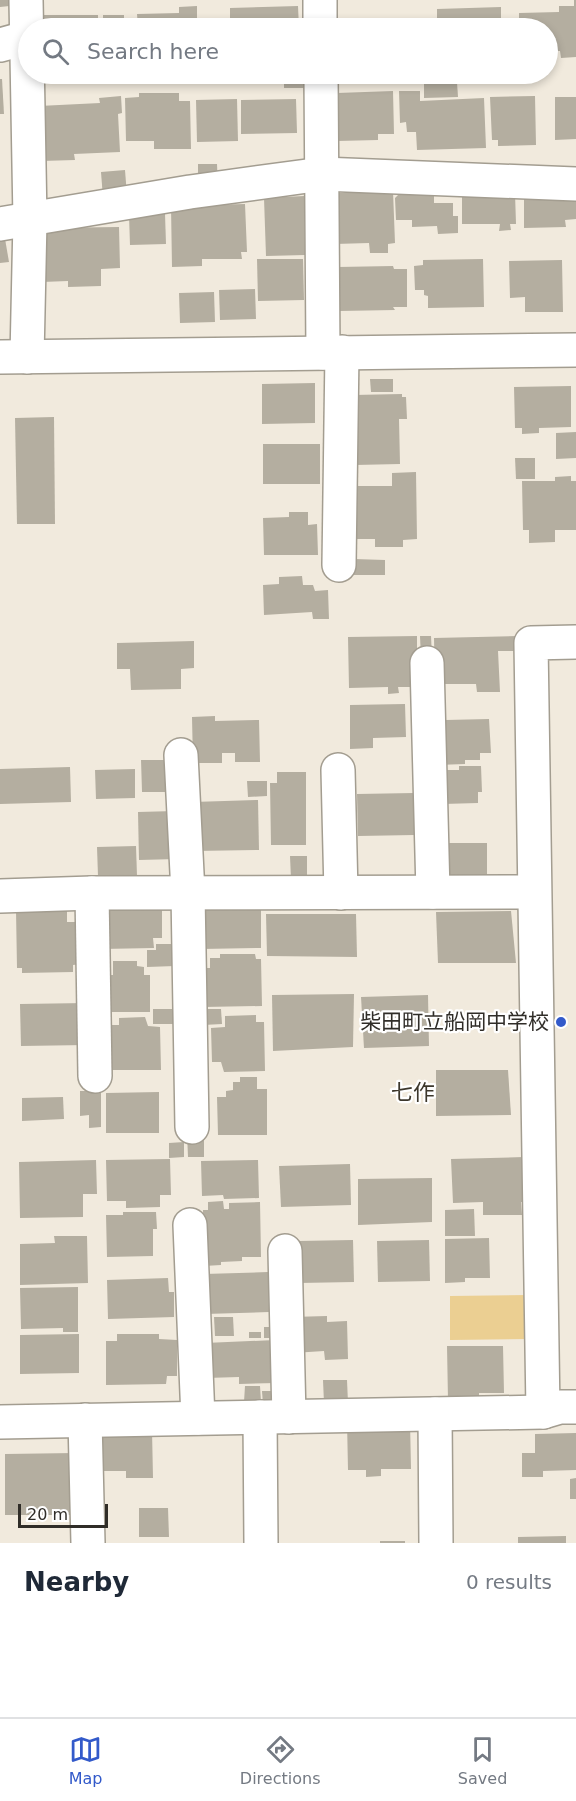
<!DOCTYPE html>
<html lang="en">
<head>
<meta charset="utf-8">
<style>
  :root { --surface:#fff; --page:#f6f6f7; --text:#1f2937; --muted:#747a83; --line:#e0e1e3; --accent:#335aca }
  body { margin:0; font-family:"DejaVu Sans","Noto Sans JP",sans-serif; background:var(--page); color:var(--text) }
  .scale { position:absolute; left:18px; bottom:15px; width:90px; box-sizing:border-box; padding-left:6px; border:3px solid #302d28; border-top:0; font-size:16px; line-height:21px; white-space:nowrap; color:#302d28; -webkit-text-stroke:4px #fff; paint-order:stroke }
  .list { margin:0; padding:0; list-style:none }
  h2 { display:flex; justify-content:space-between; align-items:center; height:78px; margin:0; padding:0 24px; font-size:26px }
  h2 small { font-size:20px; font-weight:400; color:var(--muted) }
  .icon { flex:none; width:33px; height:33px; fill:none; stroke:currentColor; stroke-width:2; stroke-linecap:round; stroke-linejoin:round }
  .map { position:relative; flex:none; width:576px; height:1543px; overflow:hidden }
  .search { position:absolute; background:var(--surface); box-shadow:0 3px 9px #0003; left:18px; right:18px; top:18px; height:66px; display:flex; align-items:center; gap:15px; box-sizing:border-box; padding:0 21px; border-radius:33px; color:var(--muted); font-size:22px }
  .sheet { height:174px; background:var(--surface) }
  nav { display:flex; justify-content:space-around; align-items:center; box-sizing:border-box; height:84px; border-top:2px solid var(--line); background:var(--surface); font-size:16px; color:var(--muted) }
  nav a { display:grid; justify-items:center; gap:3px }
  nav .on { color:var(--accent) }
  .map>svg:first-child { display:block }
  .green { fill:#ebcf92 }
  .building { fill:#b4aea0 }
  .lines { fill:none; stroke-linecap:round; stroke-linejoin:round }
  .minor-casing { stroke:#a39d90; stroke-width:36 }
  .minor { stroke:#fff; stroke-width:33 }
  .poi-dot { fill:#335aca; stroke:#fff; stroke-width:2 }
  .labels { text-anchor:middle; dominant-baseline:central; stroke-width:4.5; stroke-linejoin:round; paint-order:stroke }
  .poi-label { font-size:21px; fill:#302d28; stroke:#fff; text-anchor:end }
  .neighbourhood-label { font-size:22px; fill:#3c372c; stroke:#fff }
</style>
</head>
<body>
<div class="map">
<svg width="576" height="1543" viewBox="0 0 576 1543">
  <rect width="100%" height="100%" fill="#f1eadd"/>
  <polygon class="green" points="527,1295 528,1339 450,1340 450,1296"/>
  <g class="building">
    <polygon points="0,0 19,0 19,5 0,7"/>
    <polygon points="574,0 576,0 576,57 561,58 560,51 548,51 548,28 513,28 512,18 519,18 519,13 559,12 559,6 574,6"/>
    <polygon points="197,6 197,28 138,28 137,14 179,13 179,7"/>
    <polygon points="298,6 299,28 219,28 219,25 230,25 230,8"/>
    <polygon points="501,7 501,28 437,28 437,9"/>
    <rect x="41" y="15" width="57" height="13"/>
    <rect x="103" y="15" width="21" height="13"/>
    <polygon points="401,23 401,28 355,28 355,24"/>
    <rect x="284" y="74" width="20" height="14"/>
    <polygon points="0,79 2,79 4,114 0,114"/>
    <polygon points="457,82 458,97 424,98 424,83"/>
    <polygon points="393,91 394,134 378,134 378,140 337,141 335,99 338,99 337,93"/>
    <polygon points="399,91 420,91 420,101 484,98 486,148 417,150 416,132 407,132 406,122 400,123"/>
    <polygon points="139,93 179,93 179,101 190,101 191,149 154,149 154,141 126,141 125,98 139,97"/>
    <polygon points="121,96 122,113 118,114 120,152 74,154 75,160 41,161 39,106 100,103 99,98"/>
    <polygon points="535,96 536,145 498,146 498,140 492,140 490,97"/>
    <polygon points="555,97 576,97 576,139 555,140"/>
    <polygon points="237,99 238,141 197,142 196,100"/>
    <polygon points="296,99 297,133 241,134 241,100"/>
    <polygon points="198,164 217,164 218,187 198,187"/>
    <polygon points="125,170 127,196 103,198 101,172"/>
    <polygon points="355,185 393,191 395,243 388,244 388,253 370,253 369,243 335,244 334,193 355,193"/>
    <polygon points="524,188 563,191 563,201 576,201 576,219 565,220 566,227 524,228"/>
    <polygon points="434,192 434,203 453,203 453,216 458,216 458,233 438,234 437,226 412,227 412,220 396,220 395,198 400,193"/>
    <polygon points="515,193 516,224 510,224 511,230 499,231 500,224 462,224 462,194"/>
    <polygon points="304,196 305,255 266,256 264,198"/>
    <polygon points="245,204 247,252 241,252 242,259 202,259 202,266 172,267 171,206"/>
    <polygon points="165,214 166,244 130,245 129,215"/>
    <polygon points="119,227 120,268 101,269 101,286 68,287 68,281 42,282 42,228"/>
    <polygon points="0,233 4,233 9,262 0,263"/>
    <polygon points="257,259 303,259 304,300 258,301"/>
    <polygon points="483,259 484,307 428,308 428,296 424,295 424,290 415,290 414,266 423,265 423,260"/>
    <polygon points="562,260 563,312 525,312 525,297 510,298 509,261"/>
    <polygon points="393,266 394,269 407,269 407,307 393,307 395,310 339,311 338,267"/>
    <polygon points="255,289 256,319 220,320 219,290"/>
    <polygon points="214,292 215,322 180,323 179,293"/>
    <polygon points="370,379 393,379 393,392 371,392"/>
    <polygon points="315,383 315,423 262,424 262,384"/>
    <polygon points="571,386 571,427 539,428 539,433 522,434 522,428 515,428 514,387"/>
    <polygon points="402,394 402,397 406,397 407,419 399,419 400,464 355,465 353,395"/>
    <polygon points="54,417 55,524 17,524 15,418"/>
    <polygon points="576,432 576,458 556,459 556,433"/>
    <rect x="263" y="444" width="57" height="40"/>
    <polygon points="515,458 535,458 535,479 516,479"/>
    <polygon points="416,472 417,539 403,540 403,547 375,547 375,539 350,539 350,486 392,486 392,473"/>
    <polygon points="571,476 571,481 576,481 576,530 555,530 555,542 529,543 529,530 523,530 522,481 555,481 555,477"/>
    <polygon points="289,512 308,512 308,525 317,524 318,555 264,555 263,518 289,517"/>
    <polygon points="354,559 385,560 385,575 354,575"/>
    <polygon points="302,576 303,585 313,585 315,591 328,590 329,619 313,619 312,612 264,615 263,585 279,584 279,577"/>
    <polygon points="417,636 417,687 398,687 399,693 388,694 388,687 349,688 348,637"/>
    <polygon points="420,636 431,636 432,657 421,658"/>
    <polygon points="518,636 519,651 498,651 500,692 477,692 476,684 435,684 434,638"/>
    <polygon points="194,641 194,668 181,669 181,689 131,690 130,669 117,669 117,643"/>
    <polygon points="405,704 406,737 373,738 373,748 350,749 350,705"/>
    <polygon points="215,716 215,721 259,720 260,762 235,762 235,753 222,753 222,763 193,763 192,717"/>
    <polygon points="489,719 491,753 480,753 480,760 465,760 465,764 437,765 437,730 446,730 446,720"/>
    <polygon points="141,760 166,760 166,792 142,792"/>
    <polygon points="459,766 481,766 482,792 478,792 478,803 443,804 442,770 459,770"/>
    <polygon points="70,767 71,802 0,804 0,769"/>
    <polygon points="135,769 135,798 96,799 95,770"/>
    <polygon points="277,772 306,772 306,845 271,845 270,783 277,783"/>
    <polygon points="247,781 267,781 267,796 248,797"/>
    <polygon points="414,793 414,835 358,836 357,794"/>
    <polygon points="258,800 259,850 194,851 193,802"/>
    <polygon points="175,811 177,859 139,860 138,812"/>
    <polygon points="441,843 487,843 487,883 441,884"/>
    <polygon points="136,846 137,876 98,876 97,847"/>
    <polygon points="290,856 307,856 307,879 291,879"/>
    <polygon points="200,900 261,900 261,948 201,949"/>
    <polygon points="67,905 67,922 84,922 81,964 73,965 73,972 22,973 22,968 17,968 16,910"/>
    <polygon points="162,905 162,938 153,938 154,948 102,949 101,906"/>
    <polygon points="511,911 516,963 438,963 436,912"/>
    <polygon points="266,914 356,914 357,957 267,956"/>
    <polygon points="156,944 174,944 175,966 147,967 147,950 156,950"/>
    <polygon points="220,954 255,954 256,959 261,959 262,1006 203,1007 202,968 210,968 210,958 220,958"/>
    <polygon points="113,961 137,961 137,966 144,967 144,975 150,975 150,1012 103,1012 103,975 113,975"/>
    <polygon points="354,994 353,1047 273,1051 272,995"/>
    <polygon points="428,995 429,1046 364,1048 361,997"/>
    <polygon points="86,1003 86,1045 21,1046 20,1004"/>
    <rect x="153" y="1009" width="22" height="15"/>
    <polygon points="202,1009 221,1009 222,1024 203,1025"/>
    <polygon points="256,1015 256,1022 264,1022 265,1071 224,1072 221,1062 212,1062 211,1028 225,1027 225,1016"/>
    <polygon points="145,1017 148,1026 160,1027 161,1070 108,1070 108,1025 119,1025 119,1018"/>
    <polygon points="436,1070 508,1070 511,1115 436,1116"/>
    <polygon points="240,1077 257,1077 257,1089 267,1089 267,1135 218,1135 217,1097 226,1097 226,1091 233,1090 233,1082 240,1082"/>
    <polygon points="80,1091 101,1091 101,1127 89,1128 89,1115 80,1116"/>
    <polygon points="159,1092 159,1133 106,1133 106,1093"/>
    <polygon points="63,1097 64,1119 22,1121 22,1098"/>
    <polygon points="187,1133 204,1133 204,1157 188,1157"/>
    <polygon points="184,1142 184,1157 169,1158 169,1143"/>
    <polygon points="524,1157 525,1202 521,1202 522,1215 483,1215 483,1202 453,1203 451,1159"/>
    <polygon points="170,1159 171,1195 160,1195 160,1207 126,1208 126,1201 107,1201 106,1160"/>
    <polygon points="96,1160 97,1194 83,1194 83,1217 20,1218 19,1162"/>
    <polygon points="258,1160 259,1198 224,1199 223,1195 202,1196 201,1161"/>
    <polygon points="350,1164 351,1205 281,1207 279,1166"/>
    <polygon points="432,1178 432,1222 358,1225 358,1179"/>
    <polygon points="223,1201 224,1209 229,1209 229,1203 260,1202 261,1257 242,1257 242,1261 221,1262 221,1265 204,1266 203,1210 208,1210 208,1202"/>
    <polygon points="474,1209 475,1236 445,1236 445,1210"/>
    <polygon points="123,1212 156,1212 157,1229 153,1229 153,1256 107,1257 106,1215 123,1215"/>
    <polygon points="54,1236 87,1236 88,1283 20,1285 20,1244 55,1243"/>
    <polygon points="489,1238 490,1278 465,1278 465,1282 445,1283 445,1239"/>
    <polygon points="353,1240 354,1282 299,1283 298,1241"/>
    <polygon points="429,1240 430,1281 378,1282 377,1241"/>
    <polygon points="268,1272 269,1312 205,1314 204,1274"/>
    <polygon points="168,1278 169,1292 174,1292 174,1317 108,1319 107,1280"/>
    <polygon points="78,1287 78,1332 63,1332 63,1328 21,1329 20,1288"/>
    <polygon points="327,1316 327,1322 347,1321 348,1359 325,1360 324,1351 293,1353 292,1317"/>
    <polygon points="214,1317 233,1317 234,1336 215,1336"/>
    <polygon points="264,1327 274,1327 275,1338 264,1338"/>
    <rect x="249" y="1332" width="12" height="6"/>
    <polygon points="79,1334 79,1373 20,1374 20,1335"/>
    <polygon points="117,1334 159,1334 159,1339 177,1340 177,1376 167,1376 166,1384 106,1385 106,1341 117,1341"/>
    <polygon points="275,1340 276,1383 239,1384 239,1377 206,1378 205,1343"/>
    <polygon points="447,1346 503,1346 504,1393 479,1393 479,1400 448,1400"/>
    <polygon points="323,1380 347,1380 348,1403 324,1403"/>
    <polygon points="245,1386 260,1386 261,1402 244,1402"/>
    <polygon points="262,1391 275,1391 275,1405 263,1405"/>
    <polygon points="347,1421 410,1421 411,1469 381,1469 381,1476 366,1477 366,1470 348,1470"/>
    <polygon points="95,1430 152,1430 153,1478 126,1478 126,1471 95,1471"/>
    <polygon points="576,1433 576,1470 543,1471 543,1477 522,1477 522,1453 535,1453 535,1434"/>
    <polygon points="75,1453 76,1515 5,1515 5,1454"/>
    <polygon points="576,1478 576,1499 570,1499 570,1479"/>
    <polygon points="139,1508 168,1508 169,1537 139,1537"/>
    <polygon points="566,1536 566,1543 518,1543 518,1537"/>
    <rect x="380" y="1541" width="25" height="2"/>
  </g>
  <g class="lines">
    <defs>
      <g id="minor">
        <polyline points="26,0 30,220 27,357"/>
        <polyline points="320,0 320,28"/>
        <polyline points="0,45 26,38"/>
        <polyline points="321,74 323,353"/>
        <polyline points="0,224 190,192 322,174 576,184"/>
        <polyline points="0,357 576,350"/>
        <polyline points="339,565 342,352"/>
        <polyline points="427,663 433,892"/>
        <polyline points="181,755 188,893 192,1127"/>
        <polyline points="338,770 341,893"/>
        <polyline points="92,893 95,1076"/>
        <polyline points="0,896 92,893 534,892"/>
        <polyline points="190,1225 198,1418"/>
        <polyline points="285,1251 289,1417"/>
        <polyline points="543,1412 531,643 576,642"/>
        <polyline points="435,1414 436,1543"/>
        <polyline points="260,1417 261,1543"/>
        <polyline points="85,1420 88,1543"/>
        <polyline points="0,1422 543,1412 560,1407 576,1407"/>
      </g>
    </defs>
    <use href="#minor" class="minor-casing"/>
    <use href="#minor" class="minor"/>
  </g>
  <circle class="poi-dot" cx="561" cy="1022" r="6"/>
  <g class="labels">
    <g class="poi-label">
      <text x="549" y="1022">柴田町立船岡中学校</text>
    </g>
    <g class="neighbourhood-label">
      <text x="413" y="1092">七作</text>
    </g>
  </g>
</svg>
<div class="scale">20 m</div>
<div class="search"><svg class="icon" aria-label="search" viewBox="0 0 24 24"><circle cx="10" cy="10" r="6"/><path d="M15 15l6 6"/></svg>Search here</div>
</div>
<section class="sheet">
<h2>Nearby<small>0 results</small></h2>
<ul class="list">
</ul>
</section>
<nav>
<a class="on"><svg class="icon" aria-label="map" viewBox="0 0 24 24"><path d="M3 6l6-2 6 2 6-2v14l-6 2-6-2-6 2zM9 4v14M15 6v14"/></svg>Map</a>
<a><svg class="icon" aria-label="directions" viewBox="0 0 24 24"><path d="M12 3l9 9-9 9-9-9zM9 14v-3h6M13 9l2 2-2 2"/></svg>Directions</a>
<a><svg class="icon" aria-label="saved" viewBox="0 0 24 24"><path d="M7 4h10v16l-5-4-5 4z"/></svg>Saved</a>
</nav>
</body>
</html>
